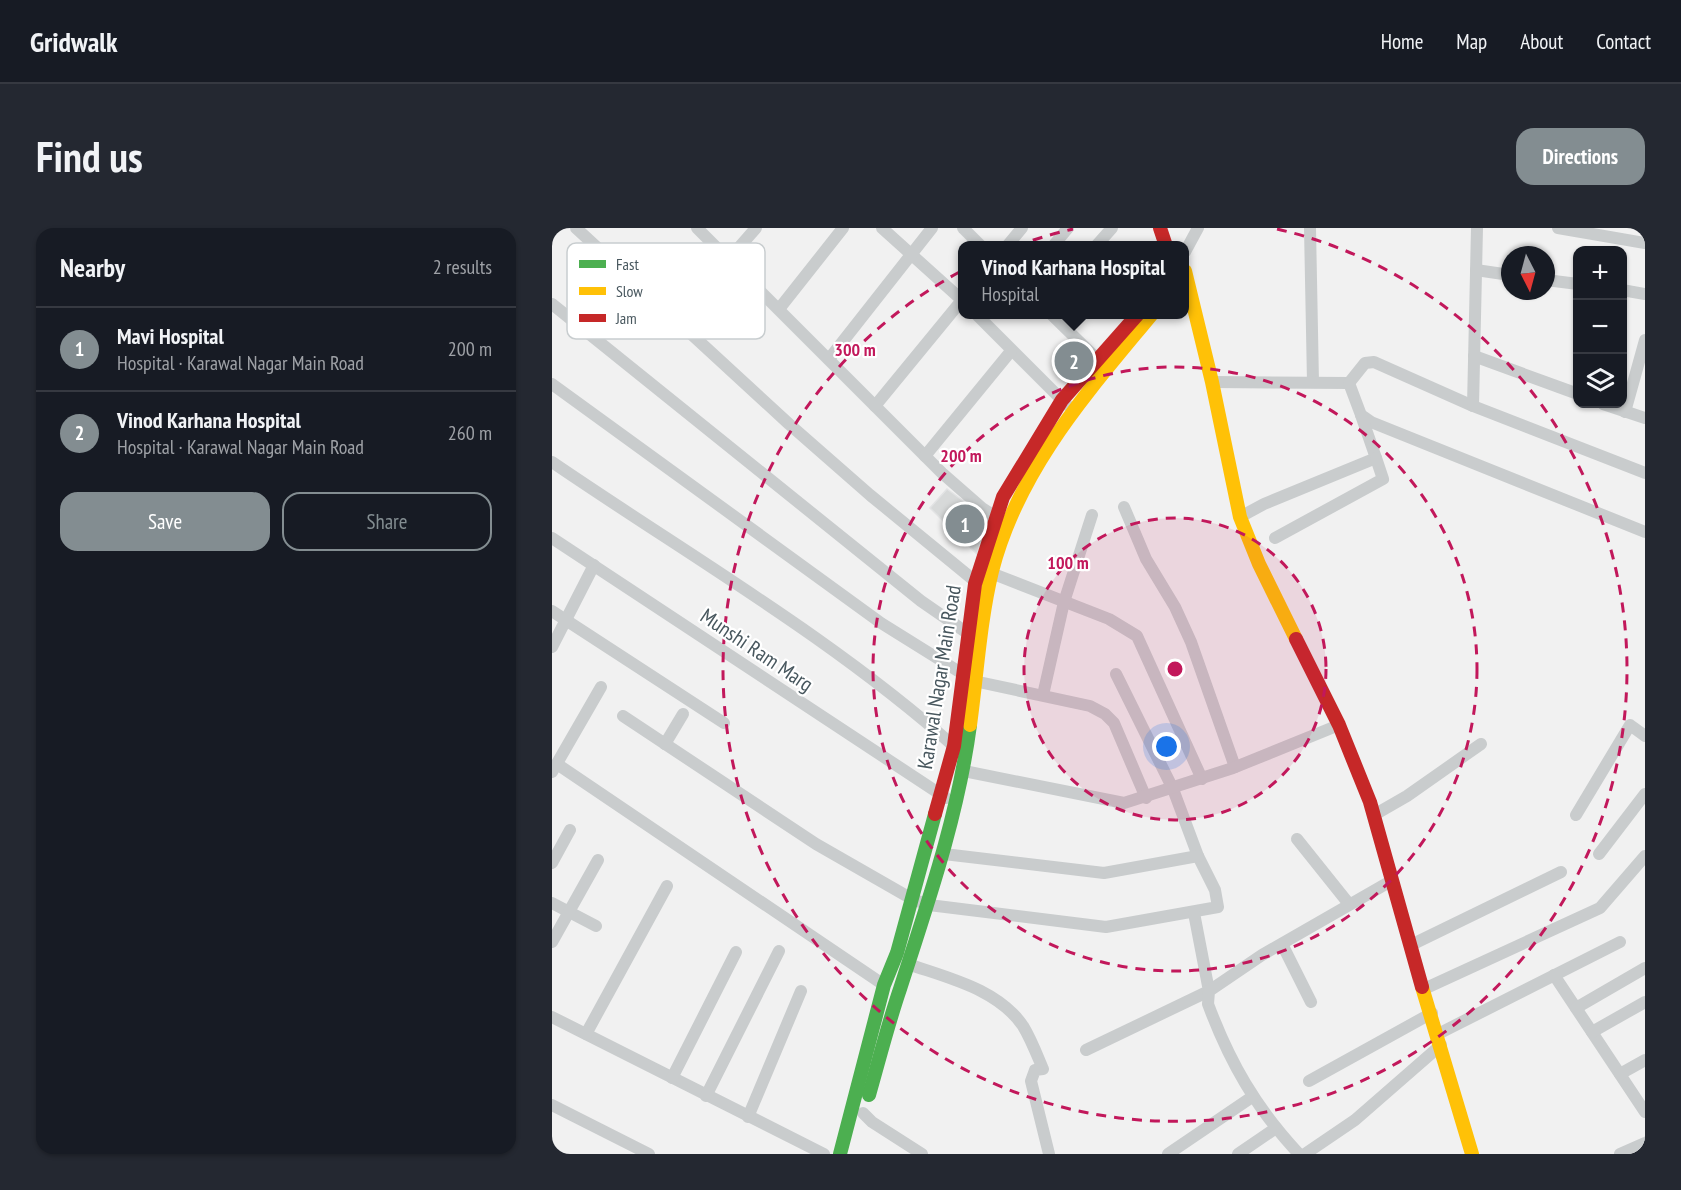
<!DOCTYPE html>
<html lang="en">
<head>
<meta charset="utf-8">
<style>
  :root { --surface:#171b24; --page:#242831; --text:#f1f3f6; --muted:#9ea1a6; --line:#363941; --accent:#838d91 }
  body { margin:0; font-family:"PT Sans Narrow",sans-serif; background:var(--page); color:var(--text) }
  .controls { position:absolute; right:18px; top:18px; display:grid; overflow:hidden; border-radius:12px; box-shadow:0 2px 4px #0004 }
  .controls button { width:54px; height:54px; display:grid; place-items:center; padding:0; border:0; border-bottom:2px solid var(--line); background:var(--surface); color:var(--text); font:30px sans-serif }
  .compass { position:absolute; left:949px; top:18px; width:54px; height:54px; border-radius:50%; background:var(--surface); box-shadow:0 2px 4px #0004; rotate:174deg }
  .you { position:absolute; left:615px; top:519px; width:21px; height:21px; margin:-15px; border:4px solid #fff; border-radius:50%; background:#1a73e8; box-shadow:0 0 0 9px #1a73e833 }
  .badge { display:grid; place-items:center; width:39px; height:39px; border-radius:50%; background:var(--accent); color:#fff; font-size:20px; font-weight:700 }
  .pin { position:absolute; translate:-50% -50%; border:3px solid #fff; box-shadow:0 2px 6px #0006 }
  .popup { position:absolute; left:406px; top:13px; width:231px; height:78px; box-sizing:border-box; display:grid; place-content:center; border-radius:12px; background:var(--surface); filter:drop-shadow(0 2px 4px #0005); font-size:20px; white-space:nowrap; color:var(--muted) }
  .popup b { font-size:22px; color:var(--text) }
  .popup::after { content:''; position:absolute; left:50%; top:100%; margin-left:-12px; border:12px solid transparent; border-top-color:var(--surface) }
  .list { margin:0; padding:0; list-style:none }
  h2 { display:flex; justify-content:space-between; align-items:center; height:78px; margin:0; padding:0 24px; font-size:26px }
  h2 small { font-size:20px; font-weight:400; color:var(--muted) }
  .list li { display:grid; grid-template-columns:39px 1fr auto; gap:18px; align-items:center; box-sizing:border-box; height:84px; padding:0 24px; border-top:2px solid var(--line) }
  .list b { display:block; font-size:22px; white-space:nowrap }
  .list p { margin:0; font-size:20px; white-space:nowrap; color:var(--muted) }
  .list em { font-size:20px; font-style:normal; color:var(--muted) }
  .actions { display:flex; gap:12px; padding:18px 24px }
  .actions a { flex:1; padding:14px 0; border:2px solid var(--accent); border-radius:18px; text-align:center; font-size:21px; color:var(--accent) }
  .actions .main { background:var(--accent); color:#fff }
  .icon { flex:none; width:33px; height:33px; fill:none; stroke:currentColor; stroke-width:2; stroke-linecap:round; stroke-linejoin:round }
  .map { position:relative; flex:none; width:1093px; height:926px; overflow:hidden; border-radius:18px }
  header { display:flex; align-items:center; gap:36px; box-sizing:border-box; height:84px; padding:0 30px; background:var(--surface); border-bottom:2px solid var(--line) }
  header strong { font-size:28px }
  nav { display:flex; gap:33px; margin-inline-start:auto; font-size:21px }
  .intro { display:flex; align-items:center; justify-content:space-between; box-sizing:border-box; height:144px; padding:0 36px }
  h1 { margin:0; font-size:42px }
  .button { padding:15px 27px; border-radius:18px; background:var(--accent); color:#fff; font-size:21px; font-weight:700 }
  main { display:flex; gap:36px; padding:0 36px }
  aside { flex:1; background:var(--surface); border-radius:18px; box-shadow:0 2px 4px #0004 }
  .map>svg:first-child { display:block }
  .building { fill:#d7d9d9; stroke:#e2e3e4; stroke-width:1.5 }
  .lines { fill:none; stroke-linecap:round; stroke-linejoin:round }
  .street { stroke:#c9cccd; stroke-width:12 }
  .fast { stroke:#4caf50; stroke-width:14 }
  .slow { stroke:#ffc107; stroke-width:14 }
  .jam { stroke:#c62828; stroke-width:14 }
  .ring { fill:none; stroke:#c2185b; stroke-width:3; stroke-dasharray:10 8 }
  .labels { text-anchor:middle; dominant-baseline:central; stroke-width:4.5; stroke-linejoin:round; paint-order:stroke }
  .street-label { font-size:21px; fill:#48575e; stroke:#fff }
  .key { fill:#fff; stroke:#c8cdcf; stroke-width:1.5 }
  .key-label { font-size:16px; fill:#48575e }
  .centre { fill:#c2185b; stroke:#fff; stroke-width:3 }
  .ring-label { font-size:18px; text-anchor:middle; font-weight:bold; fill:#c2185b; stroke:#fff; stroke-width:4.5; stroke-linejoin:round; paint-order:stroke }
</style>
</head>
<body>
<header>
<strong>Gridwalk</strong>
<nav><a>Home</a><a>Map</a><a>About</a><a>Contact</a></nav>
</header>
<div class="intro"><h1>Find us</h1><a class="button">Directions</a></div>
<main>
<aside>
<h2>Nearby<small>2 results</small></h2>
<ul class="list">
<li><span class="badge">1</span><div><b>Mavi Hospital</b><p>Hospital · Karawal Nagar Main Road</p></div><em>200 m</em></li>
<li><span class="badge">2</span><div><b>Vinod Karhana Hospital</b><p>Hospital · Karawal Nagar Main Road</p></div><em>260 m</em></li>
</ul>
<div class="actions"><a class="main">Save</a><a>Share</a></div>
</aside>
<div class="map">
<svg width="1093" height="926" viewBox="0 0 1093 926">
  <rect width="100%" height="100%" fill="#f1f1f1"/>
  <g class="building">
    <polygon points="524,116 531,123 525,129 532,136 522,145 508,132"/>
    <polygon points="395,261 436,291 425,326 378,280"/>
  </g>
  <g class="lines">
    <g class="street">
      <polyline points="24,0 237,196 318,267 429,358"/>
      <polyline points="145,0 390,245 430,280 450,293"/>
      <polyline points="330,0 411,73"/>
      <polyline points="411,0 429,18"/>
      <polyline points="758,0 761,154"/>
      <polyline points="1006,0 1093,15"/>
      <polyline points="455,18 470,0"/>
      <polyline points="501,18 516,0"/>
      <polyline points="544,18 560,0"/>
      <polyline points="633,24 646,0"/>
      <polyline points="176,32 204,0"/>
      <polyline points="924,42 958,47"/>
      <polyline points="994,52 1026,56"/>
      <polyline points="1070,62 1093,66"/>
      <polyline points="0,76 369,373 421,409"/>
      <polyline points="227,81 291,0"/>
      <polyline points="424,86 515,177"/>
      <polyline points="499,86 547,133"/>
      <polyline points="922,128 1026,166"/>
      <polyline points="277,131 380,0"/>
      <polyline points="660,154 797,155 813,135 822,134 921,178 1093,245"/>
      <polyline points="797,155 809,187 819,194 1093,304"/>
      <polyline points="0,156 329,395 422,453 538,478 553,486 562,495 594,570"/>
      <polyline points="1051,176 1093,190"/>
      <polyline points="323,178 410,72"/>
      <polyline points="921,178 925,0"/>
      <polyline points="1073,184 1093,112"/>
      <polyline points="373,228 459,123"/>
      <path d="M0,234C136,327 282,411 405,521"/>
      <polyline points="572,279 594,331 623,379 639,414 683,539"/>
      <polyline points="688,289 712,276 824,230 809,187"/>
      <polyline points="0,310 394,570"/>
      <polyline points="723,310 831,251 824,230"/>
      <polyline points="439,345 557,391 585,408 650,551"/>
      <polyline points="0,383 172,495"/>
      <polyline points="0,419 42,337"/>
      <polyline points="491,467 512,374 540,287"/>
      <polyline points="71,488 264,616 360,671 377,677 554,699 666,679 663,662 646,628 621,561 564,446"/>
      <polyline points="113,516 131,486"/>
      <polyline points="5,536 332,757"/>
      <polyline points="412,543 572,575 681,540 787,497"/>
      <polyline points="0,544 49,459"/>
      <polyline points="822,587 855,568 929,516"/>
      <polyline points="1024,587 1078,497 1093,508"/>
      <polyline points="745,611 797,676"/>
      <polyline points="392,626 552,645 646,628"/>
      <polyline points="1047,626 1093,566"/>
      <polyline points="0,635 18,602"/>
      <polyline points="0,675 44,698"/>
      <polyline points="0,714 46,632"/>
      <polyline points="730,716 759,774"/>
      <polyline points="859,717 1009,644"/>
      <path d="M356,736C396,750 446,761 471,798C479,811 485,827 491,841L483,842L479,853L497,926"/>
      <polyline points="1002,747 1093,884"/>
      <polyline points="872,761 1048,680 1093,628"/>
      <polyline points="1024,780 1093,740"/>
      <polyline points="0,789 272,926"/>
      <polyline points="1040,804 1093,774"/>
      <polyline points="34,806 115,658"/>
      <polyline points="886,806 1068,714"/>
      <polyline points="534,822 657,763 642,685"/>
      <polyline points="1068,846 1093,832"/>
      <polyline points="120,850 184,724"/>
      <polyline points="757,853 880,785"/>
      <polyline points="154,868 227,723"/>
      <polyline points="0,877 97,926"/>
      <polyline points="311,885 320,894 370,926"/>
      <polyline points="196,889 249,763"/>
      <polyline points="616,926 700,869"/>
      <polyline points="686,926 724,900"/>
      <path d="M747,926C704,880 678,835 656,776L657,763L710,727L839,653"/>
      <polyline points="753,926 803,892 889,817"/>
      <polyline points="1068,926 1093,915"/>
    </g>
    <g class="fast">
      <path d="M317,867C327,832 336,796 348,761C376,674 406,588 418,497"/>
      <polyline points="288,926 332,757 345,725 383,586"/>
    </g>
    <g class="slow">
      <polyline points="633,43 660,154 688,289 707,336 744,411"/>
      <path d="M418,497C425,446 428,393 440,343C467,240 534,166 600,86"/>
      <polyline points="870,759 920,926"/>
    </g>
    <g class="jam">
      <polyline points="608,0 614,18"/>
      <polyline points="744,411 787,497 818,574 870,759"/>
      <polyline points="383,586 402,518 423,356 451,269 510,172 586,86"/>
    </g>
  </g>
  <circle cx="623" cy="441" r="151" fill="#c2185b" fill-opacity=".12"/>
  <g class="ring">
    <circle cx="623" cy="441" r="151"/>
    <circle cx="623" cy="441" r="302"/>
    <path d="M725 1A452 452 0 1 1 521 1"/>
  </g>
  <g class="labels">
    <g class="street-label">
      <text transform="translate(205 422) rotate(34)">Munshi Ram Marg</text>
      <text transform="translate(387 449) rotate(-81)">Karawal Nagar Main Road</text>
    </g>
  </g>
  <rect x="15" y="15" width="198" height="96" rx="9" class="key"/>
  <rect x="27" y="32" width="27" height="8" fill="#4caf50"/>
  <rect x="27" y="59" width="27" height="8" fill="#ffc107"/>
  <rect x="27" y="86" width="27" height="8" fill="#c62828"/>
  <g class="key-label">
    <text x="64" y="42">Fast</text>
    <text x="64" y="69">Slow</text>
    <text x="64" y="96">Jam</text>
  </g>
  <circle cx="623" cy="441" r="9" class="centre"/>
  <g class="ring-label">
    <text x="303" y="128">300 m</text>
    <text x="409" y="234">200 m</text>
    <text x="516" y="341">100 m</text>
  </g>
</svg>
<div class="controls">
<button>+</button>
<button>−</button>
<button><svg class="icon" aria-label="layers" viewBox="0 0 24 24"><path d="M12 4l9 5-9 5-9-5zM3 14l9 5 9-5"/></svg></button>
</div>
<svg class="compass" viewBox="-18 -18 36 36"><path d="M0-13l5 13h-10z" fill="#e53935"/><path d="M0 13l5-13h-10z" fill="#9ea1a6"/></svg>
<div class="you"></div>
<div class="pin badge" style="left:413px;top:296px">1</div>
<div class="pin badge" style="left:522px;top:133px">2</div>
<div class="popup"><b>Vinod Karhana Hospital</b>Hospital</div>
</div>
</main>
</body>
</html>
